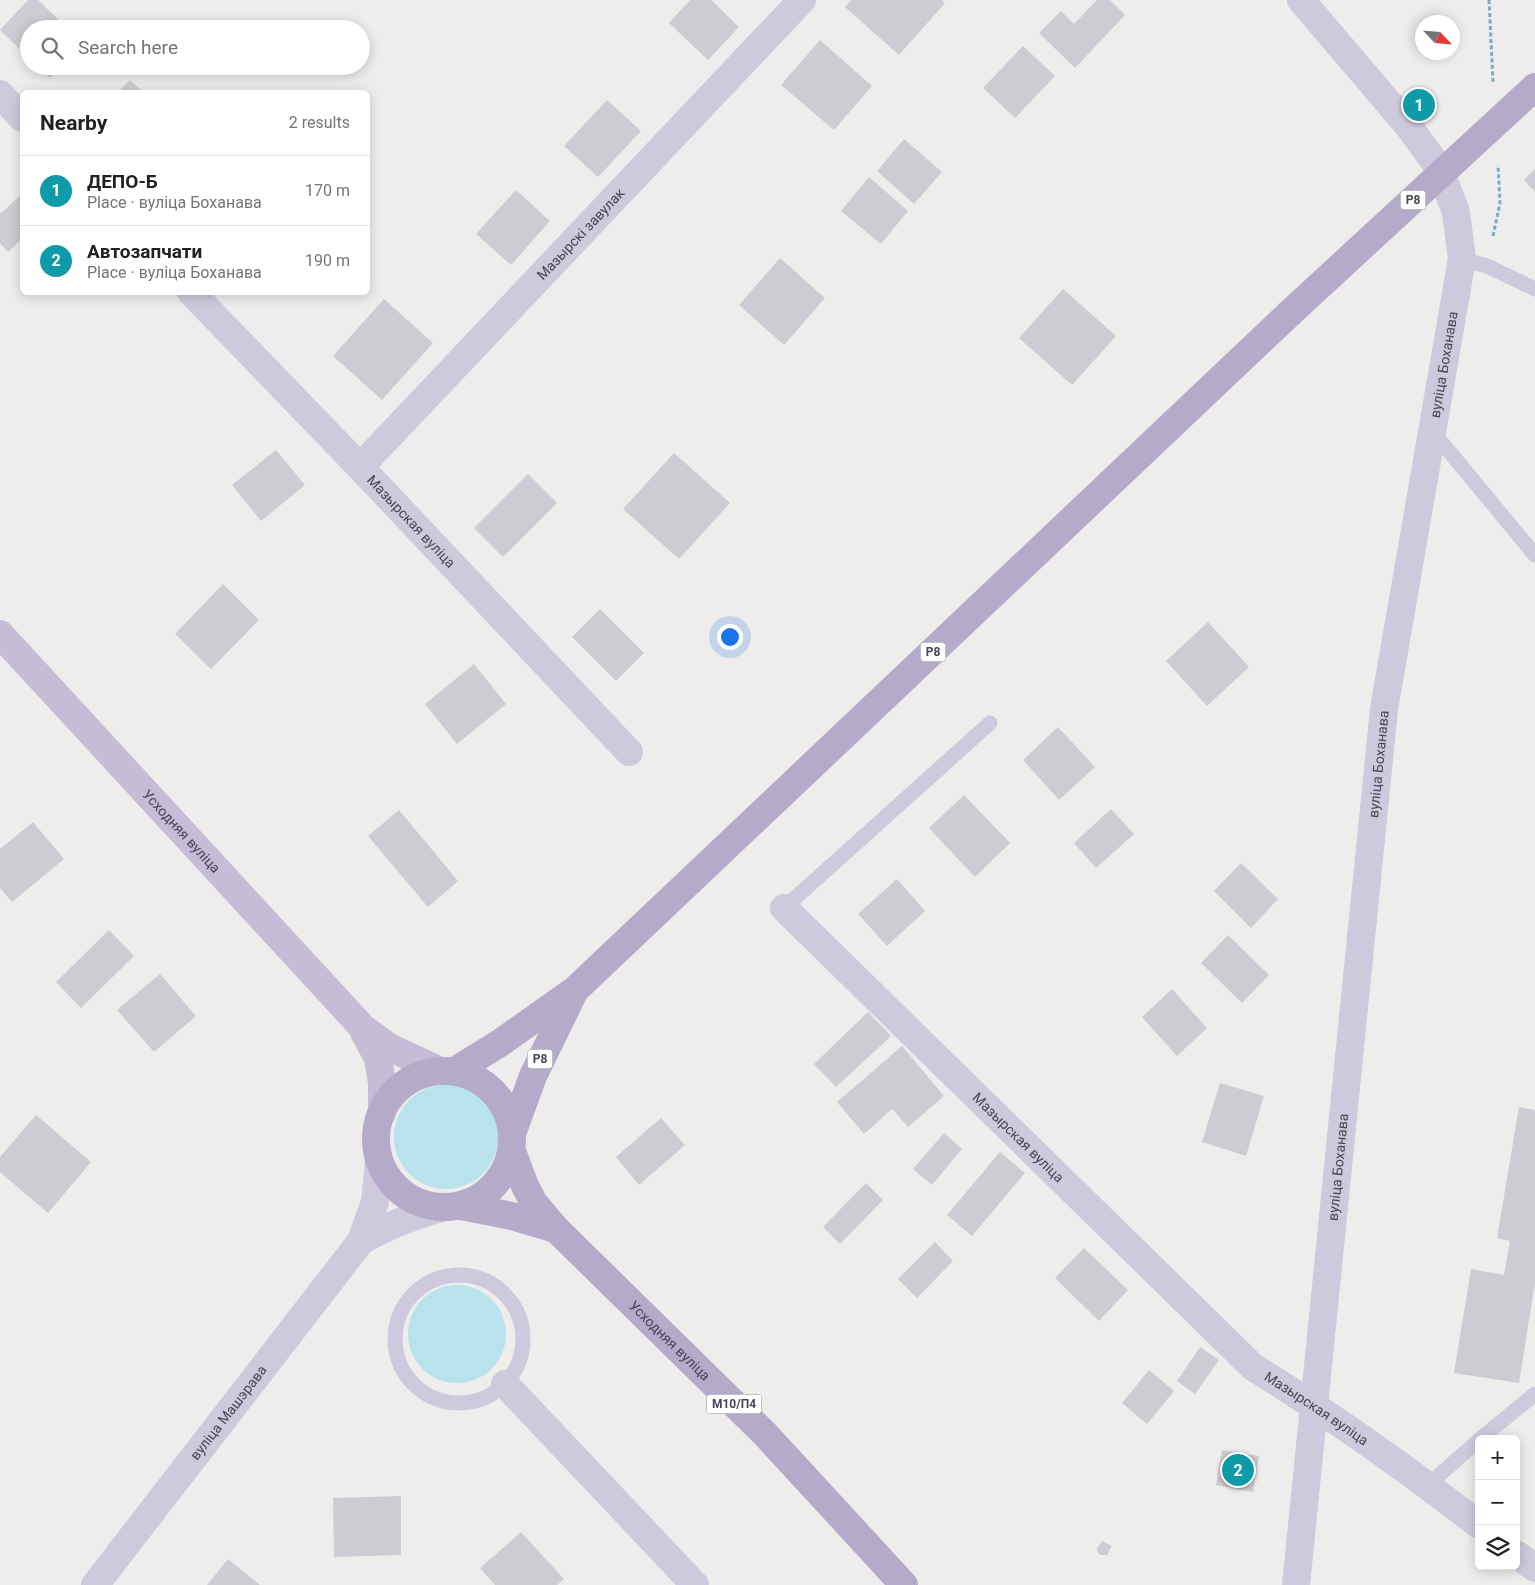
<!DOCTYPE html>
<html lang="en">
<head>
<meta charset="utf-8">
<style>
  :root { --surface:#fff; --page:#f2f2f2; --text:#202124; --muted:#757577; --line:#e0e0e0; --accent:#db2777 }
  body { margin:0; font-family:Roboto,sans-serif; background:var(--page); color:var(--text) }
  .controls { position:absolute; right:15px; bottom:15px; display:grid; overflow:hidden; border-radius:8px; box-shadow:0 2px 12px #0003 }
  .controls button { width:45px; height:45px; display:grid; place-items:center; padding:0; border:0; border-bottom:1px solid var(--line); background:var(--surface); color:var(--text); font:25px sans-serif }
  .compass { position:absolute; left:1415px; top:15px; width:45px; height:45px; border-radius:50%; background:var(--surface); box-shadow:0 2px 12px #0003; rotate:116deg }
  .you { position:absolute; left:729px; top:636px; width:18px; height:18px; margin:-12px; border:4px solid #fff; border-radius:50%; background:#1a73e8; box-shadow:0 0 0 8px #1a73e833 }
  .badge { display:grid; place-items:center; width:32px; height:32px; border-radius:50%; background:var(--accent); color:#fff; font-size:16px; font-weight:700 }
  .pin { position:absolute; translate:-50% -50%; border:2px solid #fff; box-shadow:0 1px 5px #0006 }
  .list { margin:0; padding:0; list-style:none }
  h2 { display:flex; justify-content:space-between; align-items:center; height:65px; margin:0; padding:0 20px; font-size:21px }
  h2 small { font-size:16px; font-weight:400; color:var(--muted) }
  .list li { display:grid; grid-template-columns:32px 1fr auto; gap:15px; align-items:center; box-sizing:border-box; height:70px; padding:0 20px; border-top:1px solid var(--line) }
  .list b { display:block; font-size:19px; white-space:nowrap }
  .list p { margin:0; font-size:16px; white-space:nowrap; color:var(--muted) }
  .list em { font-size:16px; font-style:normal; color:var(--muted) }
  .icon { flex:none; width:28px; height:28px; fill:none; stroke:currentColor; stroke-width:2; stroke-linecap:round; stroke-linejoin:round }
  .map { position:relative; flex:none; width:1535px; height:1585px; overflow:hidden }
  .search { position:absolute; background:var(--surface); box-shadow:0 2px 12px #0003; left:20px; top:20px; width:350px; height:55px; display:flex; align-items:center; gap:12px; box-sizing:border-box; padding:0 18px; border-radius:28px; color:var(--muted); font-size:19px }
  .panel { position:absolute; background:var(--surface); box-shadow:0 2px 12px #0003; left:20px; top:90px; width:350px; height:205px; border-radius:8px }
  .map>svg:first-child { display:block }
  .green { fill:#b8e3ed }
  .building { fill:#cfcbd3 }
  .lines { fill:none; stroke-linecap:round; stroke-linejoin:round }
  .path { stroke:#72aec9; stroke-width:3; stroke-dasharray:4 2.5; stroke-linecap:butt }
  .service { stroke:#cec9dc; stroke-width:15 }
  .minor { stroke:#cec9dc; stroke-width:28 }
  .tertiary { stroke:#cec9dc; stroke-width:28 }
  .secondary { stroke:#c5bdd5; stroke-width:28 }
  .primary { stroke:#b4abca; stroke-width:28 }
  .primary-bridge { stroke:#b4abca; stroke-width:28 }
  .labels { text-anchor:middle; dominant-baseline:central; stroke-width:5; stroke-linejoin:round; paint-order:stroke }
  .shield { fill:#fff; stroke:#807c8a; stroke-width:1 }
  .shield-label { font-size:12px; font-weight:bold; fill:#4a4458 }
  .street-label { font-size:14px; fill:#4a4458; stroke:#fff }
</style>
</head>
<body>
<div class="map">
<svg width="1535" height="1585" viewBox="0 0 1535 1585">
  <rect width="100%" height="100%" fill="#eeedeb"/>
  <g class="green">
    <circle cx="446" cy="1137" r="52"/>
    <circle cx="457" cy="1334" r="49"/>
  </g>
  <g class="building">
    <polygon points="28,0 38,0 68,29 29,29 29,58 0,30"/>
    <polygon points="690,0 711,0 739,27 708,60 669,23"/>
    <polygon points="851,0 942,0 945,3 899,55 845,7"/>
    <polygon points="1097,0 1110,0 1125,15 1075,68 1039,33 1061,11 1074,24"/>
    <polygon points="820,40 872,86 834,130 781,85"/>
    <polygon points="1023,46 1055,76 1015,118 983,88"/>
    <polygon points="37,66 61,66 50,78"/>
    <polygon points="130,80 143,92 118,92"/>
    <polygon points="1419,99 1426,105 1418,113 1412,106"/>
    <polygon points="607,100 641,131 598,177 564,146"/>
    <polygon points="904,139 942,172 914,204 877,171"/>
    <polygon points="1535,169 1535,192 1524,180"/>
    <polygon points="869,177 908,211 881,244 841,211"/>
    <polygon points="516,190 550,221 511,265 476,234"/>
    <polygon points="22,194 22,239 8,252 0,243 0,214"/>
    <polygon points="780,258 825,298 784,345 739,305"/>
    <polygon points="1063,289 1116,336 1072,385 1019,338"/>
    <polygon points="384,299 433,343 382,400 333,356"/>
    <polygon points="276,450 305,485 261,521 232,485"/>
    <polygon points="674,453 730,503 679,559 623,509"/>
    <polygon points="528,474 557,503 503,557 474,528"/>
    <polygon points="223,584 259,620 211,669 175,634"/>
    <polygon points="600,609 644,653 616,681 572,637"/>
    <polygon points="1208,622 1249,667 1207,706 1166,661"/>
    <polygon points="474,664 506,704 457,744 425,704"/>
    <polygon points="1058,727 1095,767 1059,800 1023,760"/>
    <polygon points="964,795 1010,843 975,877 929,828"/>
    <polygon points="1111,809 1134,834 1096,868 1074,843"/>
    <polygon points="399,810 458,881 428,907 368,836"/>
    <polygon points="33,822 64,859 12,902 0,888 0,849"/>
    <polygon points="1241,863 1278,899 1251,928 1214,891"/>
    <polygon points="897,879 925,911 887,946 858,914"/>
    <polygon points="109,930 134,956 81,1008 56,982"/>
    <polygon points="1228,935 1269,975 1242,1003 1201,963"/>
    <polygon points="160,974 196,1016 154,1052 117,1010"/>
    <polygon points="1172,989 1207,1028 1177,1056 1142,1017"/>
    <polygon points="868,1012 891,1036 836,1087 814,1064"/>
    <polygon points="902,1046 944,1096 908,1127 892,1109 864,1134 837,1102"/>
    <polygon points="1220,1083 1264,1096 1246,1156 1202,1142"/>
    <polygon points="1519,1107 1535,1110 1535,1283 1519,1383 1454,1373 1471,1269 1504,1275 1510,1241 1497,1238"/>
    <polygon points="36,1115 91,1162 48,1213 0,1172 0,1157"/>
    <polygon points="661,1118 685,1145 639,1185 616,1157"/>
    <polygon points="944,1133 962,1149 932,1185 913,1169"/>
    <polygon points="1000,1152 1025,1173 972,1236 947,1215"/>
    <polygon points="866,1183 883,1200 840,1244 823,1227"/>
    <polygon points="935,1242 953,1261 917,1298 898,1279"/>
    <polygon points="1084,1248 1128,1290 1099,1321 1055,1278"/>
    <polygon points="1200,1347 1219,1360 1195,1394 1177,1381"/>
    <polygon points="1149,1370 1174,1391 1147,1424 1122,1403"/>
    <polygon points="1222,1450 1259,1456 1253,1492 1216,1485"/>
    <polygon points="401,1496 401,1555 334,1557 333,1498"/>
    <polygon points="521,1532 564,1579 557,1585 495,1585 480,1568"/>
    <polygon points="1102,1541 1112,1546 1107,1555 1100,1555 1096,1550"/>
    <polygon points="228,1559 260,1585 207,1585"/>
  </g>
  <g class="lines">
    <g class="path">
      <polyline points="1489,0 1493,82"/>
      <polyline points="1493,236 1500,203 1498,165"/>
    </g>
    <g class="service">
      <polyline points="1462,259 1487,266 1535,289"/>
      <polyline points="1433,432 1535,555"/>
      <polyline points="784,908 990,723"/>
      <circle cx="459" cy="1339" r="64"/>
      <polyline points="1480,1439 1535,1394"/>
      <polyline points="1428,1485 1479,1440"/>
    </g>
    <g class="minor">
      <polyline points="0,94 22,118"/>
      <path id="s1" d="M191,292L360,467L629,752"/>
      <path id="s2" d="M360,467L802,0"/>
      <path id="s3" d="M784,908L1253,1367C1331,1415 1406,1468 1479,1525"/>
      <polyline points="505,1384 695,1585"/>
      <polyline points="1516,1554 1535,1568"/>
      <path id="s4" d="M1296,1585L1384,709L1462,259L1456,212L1439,168L1410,128L1301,0"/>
    </g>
    <g class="tertiary">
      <polyline points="361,1241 375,1202 379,1161"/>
      <path id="s5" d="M95,1585L361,1241C388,1225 411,1217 441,1208"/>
    </g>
    <g class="secondary">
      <path id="s6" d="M0,634L363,1028L389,1047L438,1070"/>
      <polyline points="364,1032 378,1058 382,1083 382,1113"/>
    </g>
    <g class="primary">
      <circle cx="444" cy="1139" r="68"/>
      <polyline points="455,1071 500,1043 575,990 1290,313"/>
      <polyline points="513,1131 533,1076 573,994"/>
      <path id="s7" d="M512,1151L525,1186L534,1203L556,1229L765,1434L904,1585"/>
      <polyline points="461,1206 512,1216 556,1229"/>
    </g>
    <polyline class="primary-bridge" points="1290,313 1535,87"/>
  </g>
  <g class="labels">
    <g class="shield">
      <rect x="1400.5" y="190.5" width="25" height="19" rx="4"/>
      <rect x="920.5" y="642.5" width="25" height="19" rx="4"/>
      <rect x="527.5" y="1049.5" width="25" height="19" rx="4"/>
      <rect x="706.5" y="1394.5" width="55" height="19" rx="4"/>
    </g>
    <g class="shield-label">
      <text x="1413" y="200">Р8</text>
      <text x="933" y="652">Р8</text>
      <text x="540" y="1059">Р8</text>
      <text x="734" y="1404">М10/П4</text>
    </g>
    <g class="street-label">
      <text stroke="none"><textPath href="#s2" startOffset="321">Мазырскі завулак</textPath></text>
      <text stroke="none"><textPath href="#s4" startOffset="1230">вуліца Боханава</textPath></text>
      <text stroke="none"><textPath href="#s1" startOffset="318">Мазырская вуліца</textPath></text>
      <text stroke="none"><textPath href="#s4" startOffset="825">вуліца Боханава</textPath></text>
      <text stroke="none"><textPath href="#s6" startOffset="268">Усходняя вуліца</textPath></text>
      <text stroke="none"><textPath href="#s3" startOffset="328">Мазырская вуліца</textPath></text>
      <text stroke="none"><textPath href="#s4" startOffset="420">вуліца Боханава</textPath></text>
      <text stroke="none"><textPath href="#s7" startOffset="250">Усходняя вуліца</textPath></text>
      <text stroke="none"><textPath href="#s3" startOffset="732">Мазырская вуліца</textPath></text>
      <text stroke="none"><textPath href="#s5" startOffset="218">вуліца Машэрава</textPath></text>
    </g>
  </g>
</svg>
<div class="controls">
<button>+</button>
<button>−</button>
<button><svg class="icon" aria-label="layers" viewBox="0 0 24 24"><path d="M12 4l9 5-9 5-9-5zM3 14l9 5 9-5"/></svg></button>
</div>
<svg class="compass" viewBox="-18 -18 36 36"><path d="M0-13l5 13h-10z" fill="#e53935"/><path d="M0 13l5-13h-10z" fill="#757577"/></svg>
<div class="you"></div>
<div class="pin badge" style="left:1419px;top:105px;background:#0f9aa8">1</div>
<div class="pin badge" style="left:1238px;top:1470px;background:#0f9aa8">2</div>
<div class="search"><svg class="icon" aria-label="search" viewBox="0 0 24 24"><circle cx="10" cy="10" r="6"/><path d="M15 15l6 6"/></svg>Search here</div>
<section class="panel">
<h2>Nearby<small>2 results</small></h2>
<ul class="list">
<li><span class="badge" style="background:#0f9aa8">1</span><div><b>ДЕПО-Б</b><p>Place · вуліца Боханава</p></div><em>170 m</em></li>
<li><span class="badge" style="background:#0f9aa8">2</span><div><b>Автозапчати</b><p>Place · вуліца Боханава</p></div><em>190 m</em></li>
</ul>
</section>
</div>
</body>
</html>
